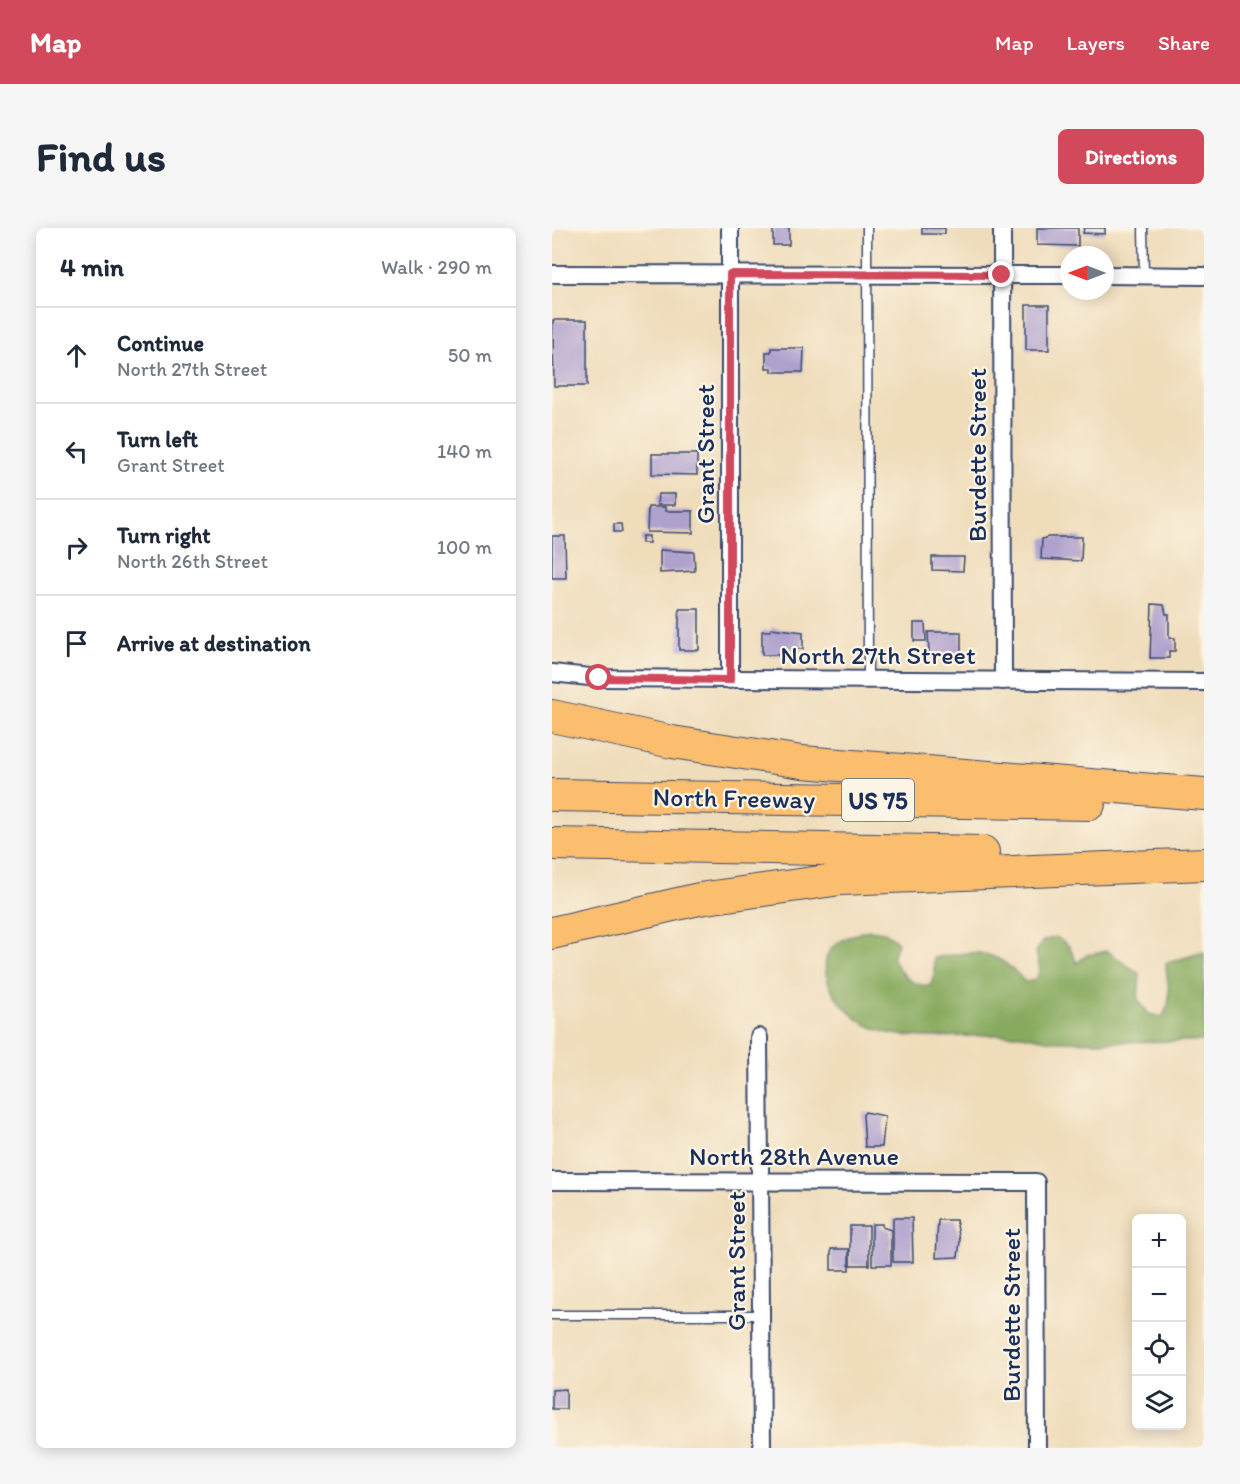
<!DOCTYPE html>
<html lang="en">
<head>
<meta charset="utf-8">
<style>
  :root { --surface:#fff; --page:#f6f6f7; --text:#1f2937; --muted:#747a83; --line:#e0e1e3; --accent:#d1495b }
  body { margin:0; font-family:Itim,sans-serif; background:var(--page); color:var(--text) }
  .controls { position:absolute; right:18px; bottom:18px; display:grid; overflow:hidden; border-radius:9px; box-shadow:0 3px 15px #0003 }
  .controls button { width:54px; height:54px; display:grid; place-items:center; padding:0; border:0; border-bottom:2px solid var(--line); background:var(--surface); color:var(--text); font:30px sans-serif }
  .compass { position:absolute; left:508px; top:18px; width:54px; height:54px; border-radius:50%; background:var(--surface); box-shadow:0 3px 15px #0003; rotate:270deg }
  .stop { position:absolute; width:18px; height:18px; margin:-14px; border:4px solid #d1495b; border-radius:50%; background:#fff }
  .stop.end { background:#d1495b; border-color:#fff; box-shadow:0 2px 6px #0008 }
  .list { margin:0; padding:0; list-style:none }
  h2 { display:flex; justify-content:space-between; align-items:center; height:78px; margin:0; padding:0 24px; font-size:26px }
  h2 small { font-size:20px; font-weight:400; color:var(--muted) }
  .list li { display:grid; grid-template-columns:39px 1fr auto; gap:18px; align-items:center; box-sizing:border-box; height:96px; padding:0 24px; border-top:2px solid var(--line) }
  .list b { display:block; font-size:22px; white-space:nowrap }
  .list p { margin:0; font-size:20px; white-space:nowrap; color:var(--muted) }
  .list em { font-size:20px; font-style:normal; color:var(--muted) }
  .icon { flex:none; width:33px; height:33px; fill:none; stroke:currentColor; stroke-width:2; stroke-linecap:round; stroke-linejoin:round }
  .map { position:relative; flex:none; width:652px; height:1220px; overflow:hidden; border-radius:9px }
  header { display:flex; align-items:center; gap:36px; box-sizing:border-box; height:84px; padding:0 30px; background:var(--accent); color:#fff }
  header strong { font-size:28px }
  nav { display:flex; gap:33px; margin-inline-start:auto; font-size:21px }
  .intro { display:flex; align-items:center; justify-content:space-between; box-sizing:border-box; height:144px; padding:0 36px }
  h1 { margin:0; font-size:42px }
  .button { padding:15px 27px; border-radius:9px; background:var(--accent); color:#fff; font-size:21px; font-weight:700 }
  main { display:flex; gap:36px; padding:0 36px }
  aside { flex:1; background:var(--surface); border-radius:9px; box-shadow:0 3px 15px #0003 }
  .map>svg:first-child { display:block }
  .forest { fill:#88aa5f; stroke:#526c5e; stroke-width:1.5 }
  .building { fill:#afa1ce }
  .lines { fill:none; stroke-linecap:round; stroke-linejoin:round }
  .lane-casing { stroke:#3b496c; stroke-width:11 }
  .street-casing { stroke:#3b496c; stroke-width:20 }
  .highway-casing { stroke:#3b496c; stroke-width:34 }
  .lane { stroke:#fff; stroke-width:8 }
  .street { stroke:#fff; stroke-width:16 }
  .highway { stroke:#fabe6e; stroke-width:32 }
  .route { stroke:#d1495b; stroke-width:8 }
  .labels { text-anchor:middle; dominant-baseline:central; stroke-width:4.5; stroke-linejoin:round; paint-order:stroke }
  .shield { fill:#fcf5e5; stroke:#5e6a86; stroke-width:1.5 }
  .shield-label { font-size:24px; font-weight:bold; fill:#1b2f5e }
  .street-label { font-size:26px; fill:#1b2f5e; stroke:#fcf5e5 }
</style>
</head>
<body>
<header>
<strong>Map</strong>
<nav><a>Map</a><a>Layers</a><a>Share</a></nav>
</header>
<div class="intro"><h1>Find us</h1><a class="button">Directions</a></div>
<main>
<aside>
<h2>4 min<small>Walk · 290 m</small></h2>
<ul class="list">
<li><svg class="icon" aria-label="ahead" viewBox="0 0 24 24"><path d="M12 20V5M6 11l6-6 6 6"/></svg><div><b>Continue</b><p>North 27th Street</p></div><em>50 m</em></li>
<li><svg class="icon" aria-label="left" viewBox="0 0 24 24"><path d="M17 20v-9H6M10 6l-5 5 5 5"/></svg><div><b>Turn left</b><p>Grant Street</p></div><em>140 m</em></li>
<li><svg class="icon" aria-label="right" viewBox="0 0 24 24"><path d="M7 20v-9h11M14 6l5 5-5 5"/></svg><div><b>Turn right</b><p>North 26th Street</p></div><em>100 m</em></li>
<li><svg class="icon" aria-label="arrive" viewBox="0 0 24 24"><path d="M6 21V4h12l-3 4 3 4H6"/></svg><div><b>Arrive at destination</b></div></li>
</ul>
</aside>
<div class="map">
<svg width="652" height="1220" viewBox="0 0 652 1220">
  <rect width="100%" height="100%" fill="#fcf5e5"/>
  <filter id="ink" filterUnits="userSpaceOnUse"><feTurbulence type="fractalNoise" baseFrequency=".0167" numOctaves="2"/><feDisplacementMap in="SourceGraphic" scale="12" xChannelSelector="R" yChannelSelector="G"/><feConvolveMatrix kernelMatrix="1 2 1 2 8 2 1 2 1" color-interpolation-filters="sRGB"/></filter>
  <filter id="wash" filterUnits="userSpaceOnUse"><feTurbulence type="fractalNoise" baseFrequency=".008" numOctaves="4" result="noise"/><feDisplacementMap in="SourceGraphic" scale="24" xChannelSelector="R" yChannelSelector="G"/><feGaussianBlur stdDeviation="1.35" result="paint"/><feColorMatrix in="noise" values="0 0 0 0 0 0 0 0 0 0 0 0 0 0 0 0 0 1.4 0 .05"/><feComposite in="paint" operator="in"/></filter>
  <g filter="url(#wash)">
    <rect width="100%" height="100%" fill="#efdcba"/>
    <path class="forest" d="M317,702L333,704L346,715L340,729C348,745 360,760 379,757L382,747V730C426,722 442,719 473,754L483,752L488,742L484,724L491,713L504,709L517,718L525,735L535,727L555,723L588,746L586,772L597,786L610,789C623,771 614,755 614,735L652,724V813C603,813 554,815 505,813C493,813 481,808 469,807C427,805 362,816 324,801C298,791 269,761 274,731C277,714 302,706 317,702Z"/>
    <g id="blocks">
      <g class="building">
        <rect x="221" y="0" width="16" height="17"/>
        <rect x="370" y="0" width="23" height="6"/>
        <polygon points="485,0 526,0 526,18 485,17"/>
        <polygon points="532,0 553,0 553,6 531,5"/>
        <rect x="474" y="77" width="23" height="45"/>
        <polygon points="1,92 35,92 35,158 2,158"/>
        <polygon points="219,120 252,120 251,144 220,144 220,140 214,140 214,124 219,124"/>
        <polygon points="100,226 145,226 145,247 100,246"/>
        <polygon points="106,266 123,266 123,277 105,277"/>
        <polygon points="96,279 113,279 113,283 141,283 141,305 95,304"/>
        <polygon points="62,296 69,296 70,304 62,304"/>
        <polygon points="0,308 13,308 14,350 0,350"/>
        <rect x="90" y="308" width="7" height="7"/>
        <polygon points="496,309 530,309 529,333 489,331 490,311"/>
        <polygon points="108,322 142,324 143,343 108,345"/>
        <polygon points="380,329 412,329 411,343 380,342"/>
        <polygon points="600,376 612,377 614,386 617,386 617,410 623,410 623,423 617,423 617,430 598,430"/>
        <rect x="127" y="381" width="20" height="41"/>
        <polygon points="362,395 373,395 374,413 362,413"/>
        <polygon points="219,400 251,404 251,421 241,421 241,427 210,427 210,403 219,403"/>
        <polygon points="376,404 409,404 409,426 377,427"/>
        <polygon points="313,884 333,888 330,919 313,919 311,887"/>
        <polygon points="341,990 360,990 361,1034 341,1034"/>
        <polygon points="386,992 404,992 408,1013 406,1029 384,1030"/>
        <polygon points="320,996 330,996 330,999 339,1002 339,1037 320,1037"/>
        <rect x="298" y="998" width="19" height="39"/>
        <rect x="279" y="1021" width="18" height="21"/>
        <polygon points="14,1161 14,1181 0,1181 0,1162"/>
      </g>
    </g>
  </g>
  <g filter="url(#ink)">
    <use href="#blocks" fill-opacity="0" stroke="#3b496c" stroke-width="1.5"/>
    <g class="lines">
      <defs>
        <g id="lane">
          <polyline points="315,0 316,453"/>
          <polyline points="591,0 592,47"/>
          <polyline points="0,1087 209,1087"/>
        </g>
        <g id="street">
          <polyline points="178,0 178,452"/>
          <polyline points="450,0 451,453"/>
          <polyline points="0,46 517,47"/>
          <polyline points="553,47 652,48"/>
          <polyline points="0,445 47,450 652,454"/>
          <polyline points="207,809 210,1220"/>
          <polyline points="0,953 484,954 485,1220"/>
        </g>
        <g id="highway">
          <polyline points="0,488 120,514 250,534 652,566"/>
          <polyline points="0,567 537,576"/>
          <polyline points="0,616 431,624"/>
          <polyline points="0,705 147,671 289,651 652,636"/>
        </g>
      </defs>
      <use href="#lane" class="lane-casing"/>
      <use href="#street" class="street-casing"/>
      <use href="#highway" class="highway-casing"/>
      <use href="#lane" class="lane"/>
      <use href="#street" class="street"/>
      <use href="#highway" class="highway"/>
    </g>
  </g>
  <g class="lines" filter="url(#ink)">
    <polyline class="route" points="47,450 178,452 178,46 450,47"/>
  </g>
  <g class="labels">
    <rect class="shield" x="290" y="551" width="72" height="42" rx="4.5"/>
    <g class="shield-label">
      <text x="326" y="572">US 75</text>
    </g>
    <g class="street-label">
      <text transform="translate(153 226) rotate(-90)">Grant Street</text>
      <text transform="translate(425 227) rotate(-90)">Burdette Street</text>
      <text x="326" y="427">North 27th Street</text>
      <text transform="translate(182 570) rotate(1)">North Freeway</text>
      <text x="242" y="928">North 28th Avenue</text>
      <text transform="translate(184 1033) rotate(-90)">Grant Street</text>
      <text transform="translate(459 1087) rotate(-90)">Burdette Street</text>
    </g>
  </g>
</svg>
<div class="controls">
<button>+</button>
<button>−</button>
<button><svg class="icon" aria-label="locate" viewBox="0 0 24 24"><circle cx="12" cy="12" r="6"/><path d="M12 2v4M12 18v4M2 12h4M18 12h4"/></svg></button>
<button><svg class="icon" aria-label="layers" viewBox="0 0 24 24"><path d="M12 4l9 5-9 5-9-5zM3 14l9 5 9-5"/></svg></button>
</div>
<svg class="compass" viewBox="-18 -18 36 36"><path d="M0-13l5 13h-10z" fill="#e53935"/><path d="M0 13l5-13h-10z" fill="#747a83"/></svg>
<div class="stop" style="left:47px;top:450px"></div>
<div class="stop end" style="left:450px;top:47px"></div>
</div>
</main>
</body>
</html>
